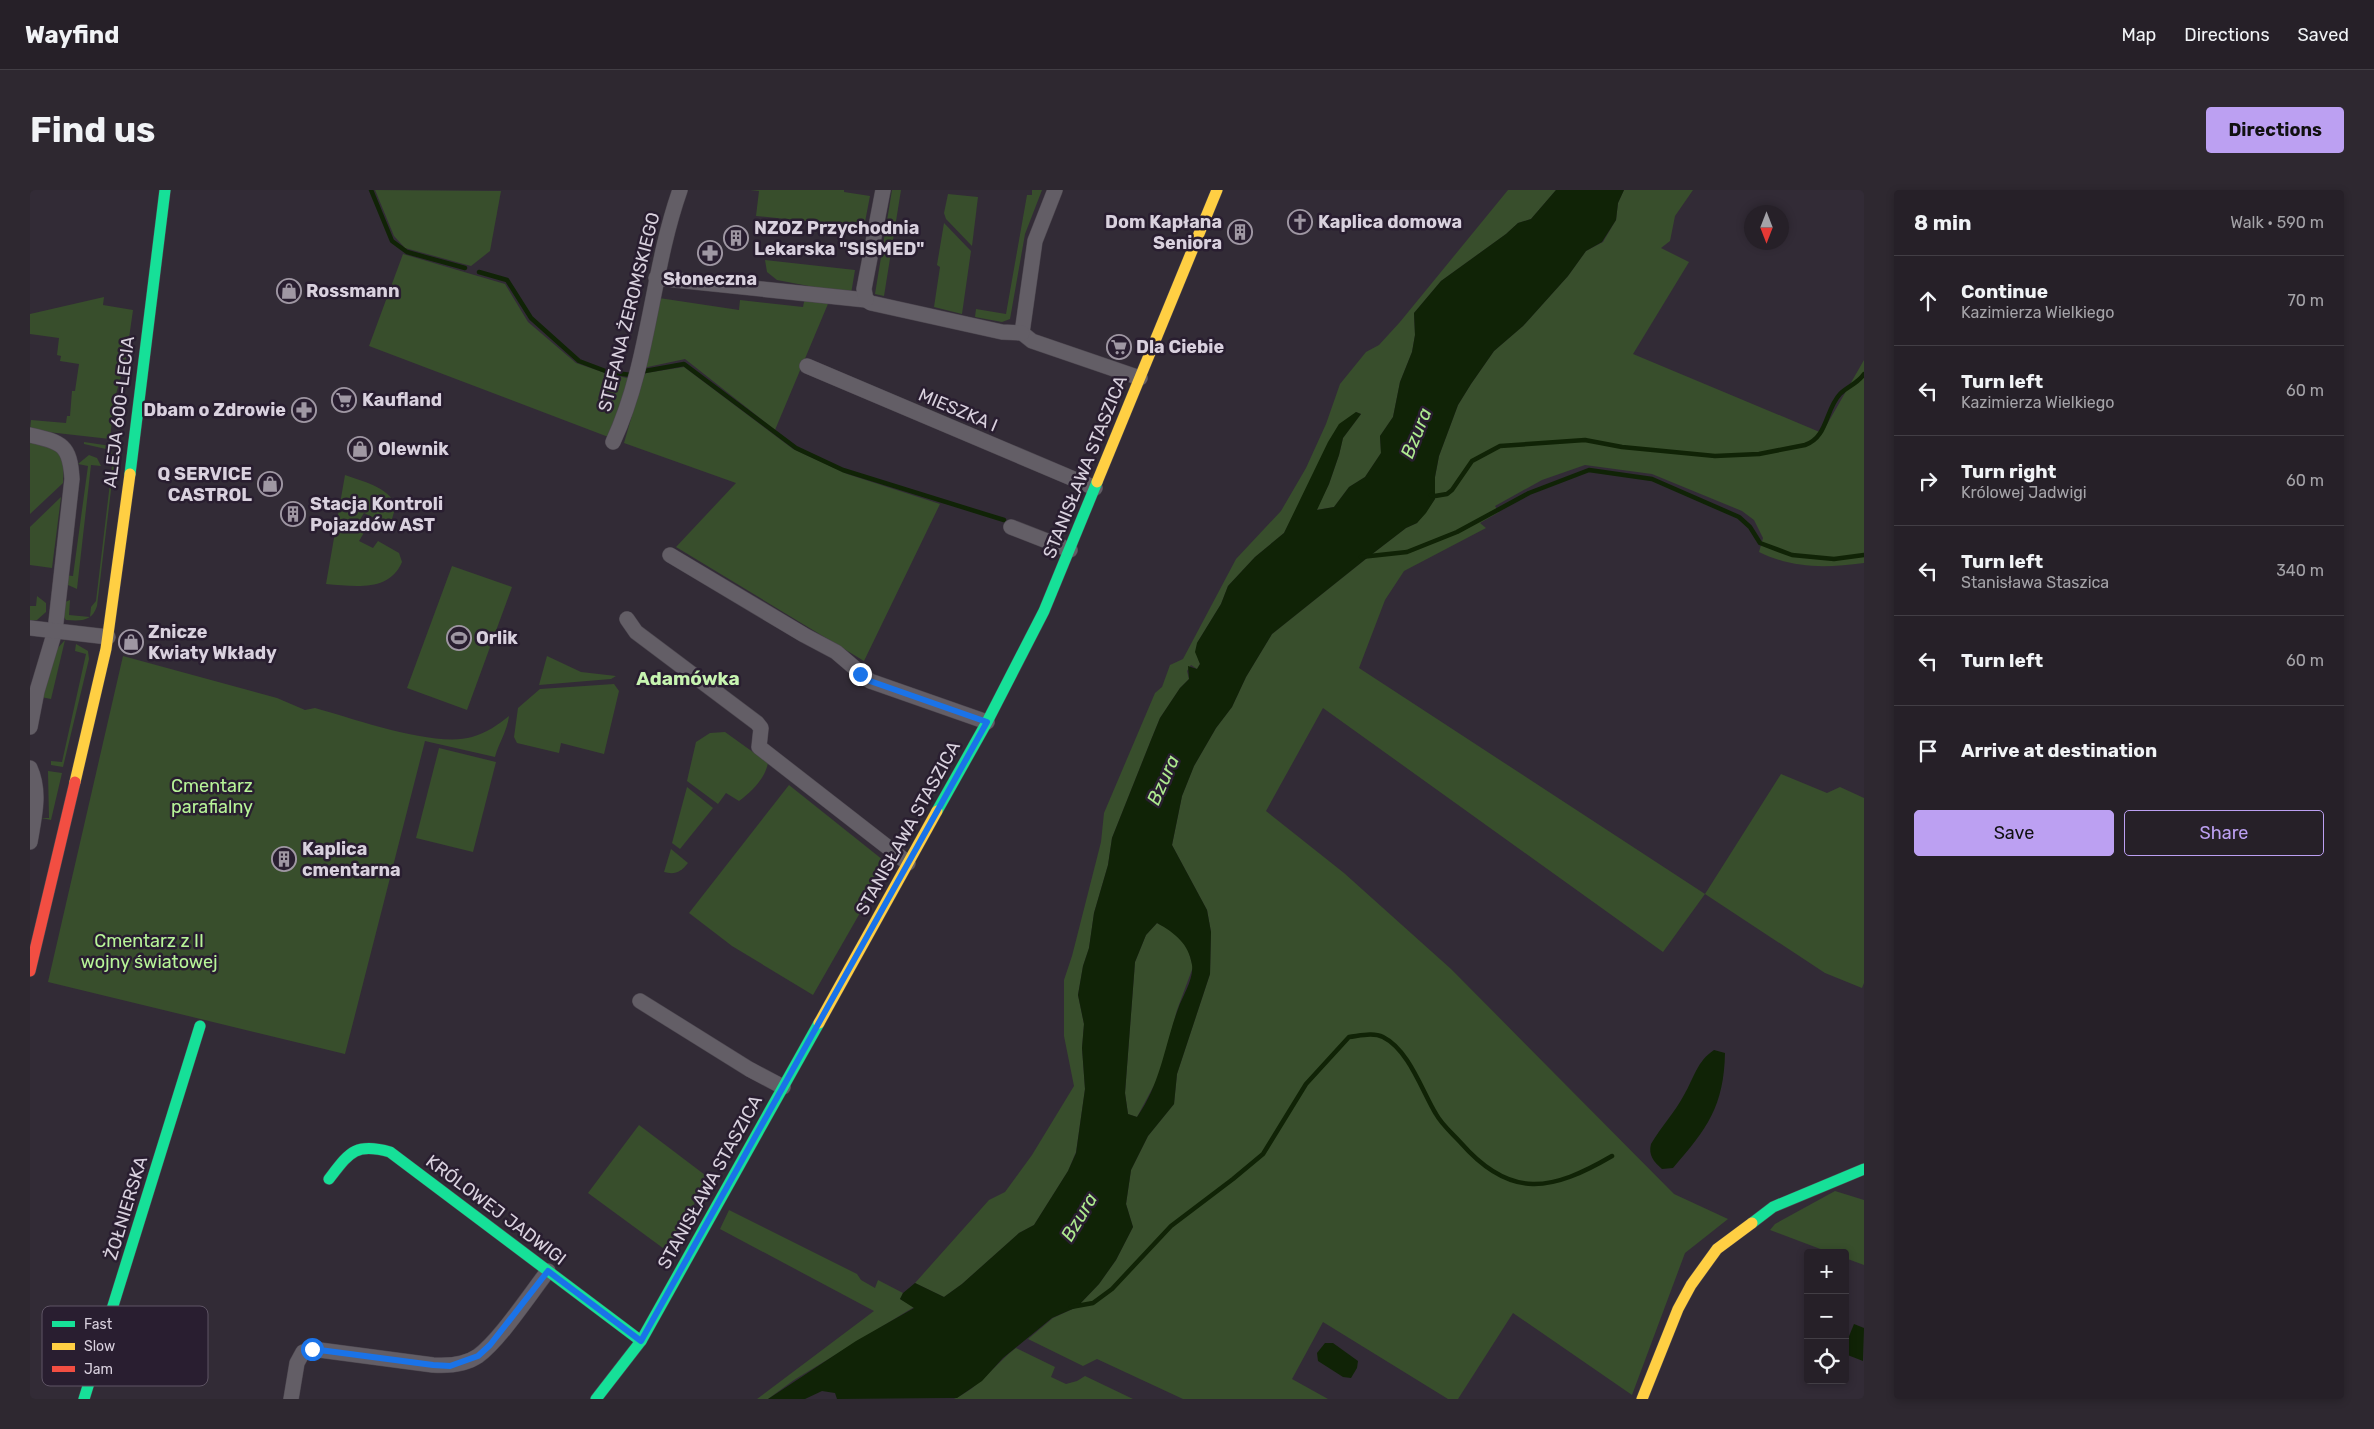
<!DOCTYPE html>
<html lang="en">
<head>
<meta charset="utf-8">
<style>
  :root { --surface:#262028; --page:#2e2830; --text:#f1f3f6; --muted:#a4a3a8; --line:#423e45; --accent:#bca0f2 }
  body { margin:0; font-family:Rubik,sans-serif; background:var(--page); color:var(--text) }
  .controls { position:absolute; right:15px; bottom:15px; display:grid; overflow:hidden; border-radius:5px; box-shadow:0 2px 8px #0003 }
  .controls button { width:45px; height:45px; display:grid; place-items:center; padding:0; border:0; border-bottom:1px solid var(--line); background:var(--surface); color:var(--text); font:25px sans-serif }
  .compass { position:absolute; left:1714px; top:15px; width:45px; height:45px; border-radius:50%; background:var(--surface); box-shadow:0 2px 8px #0003; rotate:180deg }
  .stop { position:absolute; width:15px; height:15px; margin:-11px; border:4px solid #1a73e8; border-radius:50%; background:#fff }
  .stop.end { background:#1a73e8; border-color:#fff; box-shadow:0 1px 5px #0008 }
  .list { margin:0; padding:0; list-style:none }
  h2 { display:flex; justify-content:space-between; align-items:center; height:65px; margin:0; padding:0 20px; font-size:21px }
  h2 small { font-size:16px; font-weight:400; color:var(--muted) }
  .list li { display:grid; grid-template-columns:32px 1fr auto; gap:15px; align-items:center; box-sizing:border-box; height:90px; padding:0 20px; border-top:1px solid var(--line) }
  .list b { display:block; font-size:19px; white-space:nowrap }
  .list p { margin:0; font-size:16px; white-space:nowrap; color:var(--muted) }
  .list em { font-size:16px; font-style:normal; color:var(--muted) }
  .actions { display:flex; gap:10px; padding:15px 20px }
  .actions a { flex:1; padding:11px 0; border:1px solid var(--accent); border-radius:5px; text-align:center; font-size:18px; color:var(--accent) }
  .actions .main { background:var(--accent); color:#111 }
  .icon { flex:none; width:28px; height:28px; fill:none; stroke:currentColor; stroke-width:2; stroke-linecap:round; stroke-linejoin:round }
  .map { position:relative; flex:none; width:1834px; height:1209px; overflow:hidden; border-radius:5px }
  header { display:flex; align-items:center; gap:30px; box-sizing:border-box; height:70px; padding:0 25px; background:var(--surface); border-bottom:1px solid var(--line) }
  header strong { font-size:24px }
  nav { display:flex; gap:28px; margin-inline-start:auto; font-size:18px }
  .intro { display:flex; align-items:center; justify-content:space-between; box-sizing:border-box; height:120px; padding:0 30px }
  h1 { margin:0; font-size:35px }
  .button { padding:12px 22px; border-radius:5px; background:var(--accent); color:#111; font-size:18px; font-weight:700 }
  main { display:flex; gap:30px; padding:0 30px }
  aside { flex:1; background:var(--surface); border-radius:5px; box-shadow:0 2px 8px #0003 }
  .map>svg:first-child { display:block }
  .green { fill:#384e2c }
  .water { fill:#102306; fill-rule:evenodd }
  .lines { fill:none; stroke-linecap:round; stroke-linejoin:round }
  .stream { stroke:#102306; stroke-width:4.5 }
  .street-casing { stroke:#4c464f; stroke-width:16 }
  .fast-casing { stroke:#4c464f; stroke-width:12 }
  .slow-casing { stroke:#4c464f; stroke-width:12 }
  .jam-casing { stroke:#4c464f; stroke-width:12 }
  .street { stroke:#635e66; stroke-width:15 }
  .fast { stroke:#16e098; stroke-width:11 }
  .slow { stroke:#ffcf43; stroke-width:11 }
  .jam { stroke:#f24e42; stroke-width:11 }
  .route { stroke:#1a73e8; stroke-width:6 }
  .labels { text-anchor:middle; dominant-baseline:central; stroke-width:5; stroke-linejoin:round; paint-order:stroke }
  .poi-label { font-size:18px; font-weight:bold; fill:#d9d1de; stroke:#291e30; text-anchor:start }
  .street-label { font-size:18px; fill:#d9d1de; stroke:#291e30 }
  .park-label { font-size:18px; fill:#b7f498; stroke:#291e30 }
  .water-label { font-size:19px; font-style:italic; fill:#aeeb8f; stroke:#291e30 }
  .neighbourhood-label { font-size:19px; font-weight:bold; fill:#c7f4b1; stroke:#291e30 }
  .key { fill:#291e30; stroke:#5e5464; stroke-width:1 }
  .key-label { font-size:14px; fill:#d9d1de }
</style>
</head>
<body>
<header>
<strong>Wayfind</strong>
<nav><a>Map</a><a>Directions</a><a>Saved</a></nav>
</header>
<div class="intro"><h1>Find us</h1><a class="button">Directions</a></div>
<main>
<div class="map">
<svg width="1834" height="1209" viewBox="0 0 1834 1209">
  <rect width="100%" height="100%" fill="#322b36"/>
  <g class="green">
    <polygon points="345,0 471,1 460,61 441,76 375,58 364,46"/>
    <polygon points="720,0 814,0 814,2 840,6 834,37 726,26 729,1"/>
    <polygon points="862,0 871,0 854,106 845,104"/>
    <polygon points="1002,0 1012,0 995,44 980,129 972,132 945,127 946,119 976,124 997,5 1002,5"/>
    <polygon points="1478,0 1526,0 1501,29 1488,33 1476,44 1411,91 1384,123 1385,145 1382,162 1370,192 1363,227 1350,246 1351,263 1335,287 1319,297 1304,317 1286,320 1299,294 1309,265 1313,248 1331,224 1326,222 1278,296 1254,343 1225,367 1198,396 1191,414 1167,453 1168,469 1170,474 1167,479 1161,475 1157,481 1159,489 1150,498 1130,528 1121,550 1082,648 1078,675 1064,723 1059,758 1053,776 1048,805 1054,834 1052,858 1055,899 1046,962 1038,981 1004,1035 989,1043 932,1094 914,1107 885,1093 959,1010 975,1002 1002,965 1044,896 1034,846 1034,790 1042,766 1071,652 1074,623 1125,503 1132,497 1140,475 1153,469 1206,369 1251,321 1276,278 1296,234 1310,194 1336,162 1349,155 1370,132"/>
    <path d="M1594,0H1663L1645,26L1640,51L1631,58L1659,72L1603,164L1792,243L1834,170V373C1796,378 1764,379 1729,362L1733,348L1724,330L1712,321L1622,284L1555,275L1512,290L1465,316L1469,322L1450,333L1456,338L1374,381L1355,410L1329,478L1675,704L1751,584L1797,603L1810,597L1834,608V793L1832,798L1795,783L1675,704L1633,762L1293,518L1236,621L1314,683L1421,779L1644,1004L1698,1029L1655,1063L1602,1205L1483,1123L1428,1209H1418L1293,1132L1262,1189L1298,1209H1153L1067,1169L1053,1176L998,1149L1023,1128L1047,1117L1069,1094L1086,1070L1103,1037L1096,1014L1101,980L1118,946L1144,914L1147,884L1180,784L1181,742L1177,720L1142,655L1152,606L1164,576L1186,538L1202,517L1216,487L1242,444L1337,368L1376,338L1387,333L1405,309V287L1409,266L1428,215L1441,194L1464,161L1493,136L1538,86L1556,61L1573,52L1586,30L1588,13Z"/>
    <polygon points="918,4 948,7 942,56 916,29 914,23"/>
    <polygon points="914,33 941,61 932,124 904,117 910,77 907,75"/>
    <polygon points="373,64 475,94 498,132 546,173 575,183 601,189 581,248 339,156"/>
    <polygon points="735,70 825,80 821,104 747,90 737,82"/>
    <polygon points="74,107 73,115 103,120 96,169 84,211 80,249 0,240 1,230 36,233 37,226 40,226 42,201 45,201 49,174 30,171 31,166 27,165 29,148 0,144 0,124"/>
    <polygon points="775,107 800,109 745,240 655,169 613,178 629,108 709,120 710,110 773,117"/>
    <polygon points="654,177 763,259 817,284 910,314 834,471 646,357 706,293 594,253 613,187 616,183"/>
    <path d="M0,251C32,256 35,260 33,293L0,324Z"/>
    <path d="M54,252L81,256L84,275L67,416C62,432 50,431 36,430L33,426V413L40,410L39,425L60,427L61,417L66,411L82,276V268L76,259L54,254Z"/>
    <polygon points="59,265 67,268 71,276 61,275 47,399 38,395 34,385 43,386 58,276 48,274"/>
    <path d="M315,285C334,292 356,296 366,315L362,329L355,333L334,323L326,336L335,341L329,351L343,358L348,351L369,363L372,372C359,403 323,396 296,394Z"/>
    <polygon points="31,307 22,378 0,375 0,337"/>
    <polygon points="422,376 482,397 437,520 377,498"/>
    <polygon points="7,406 16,413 16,422 7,430 0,431 0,416 6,416"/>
    <polygon points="35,450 21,509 11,507 26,460"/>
    <polygon points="46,454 58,461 59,469 33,577 21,575 21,571 32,572 56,464 45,461"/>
    <path d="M93,466L247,508L275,520L285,518C325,529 405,558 442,547C456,543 468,535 479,526C477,542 469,552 465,567L395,551L315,864L18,792Z"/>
    <polygon points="517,466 551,482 586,486 581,489 509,495"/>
    <polygon points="584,494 589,501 574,564 531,553 529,563 487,553 484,547 488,518 510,499"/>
    <path d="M695,542L738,573C735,589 721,602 709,611L696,603L688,614L657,591L666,552L680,543Z"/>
    <polygon points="409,558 466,572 443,662 386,648"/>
    <polygon points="18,581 32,583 21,630 11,628 19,628"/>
    <polygon points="759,595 858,674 783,805 702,756 659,723"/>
    <polygon points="657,597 683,618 650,659 642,653"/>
    <path d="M641,659L658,673C651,682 645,685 634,682Z"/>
    <polygon points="1127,733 1141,740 1157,756 1163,777 1147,820 1129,886 1107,927 1098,924 1095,903 1105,772 1116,745"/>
    <polygon points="609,935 679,988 637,1061 558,1003"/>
    <polygon points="1805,1001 1834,1010 1834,1075 1815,1068 1815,1063 1801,1063 1740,1040 1745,1034"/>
    <polygon points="699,1020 827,1084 831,1090 845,1098 848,1090 873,1103 870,1109 884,1117 764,1190 738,1209 727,1209 844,1121 690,1039"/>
    <path d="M986,1158L1025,1177L1021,1187L1036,1194L1047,1191L1055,1186L1103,1209H924C949,1198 965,1174 986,1158Z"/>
  </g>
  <g class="water">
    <path d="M1526,0H1594L1588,13L1586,30L1572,52L1556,61L1538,86L1493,136L1464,161L1441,194L1428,215L1409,266L1405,287V309L1396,323L1387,333L1376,338L1337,368L1242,444L1216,487L1202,517L1186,538L1164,576L1152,606L1142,655L1177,720L1181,742L1180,784L1147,884L1144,914L1118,946L1101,980L1096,1014L1103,1037L1086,1070L1069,1094L1047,1117L1022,1128L973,1168L952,1191L927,1208L807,1209L805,1203L792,1201L775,1209H738L826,1151L884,1118L870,1109L873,1103L885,1093L914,1107L932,1094L989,1043L1004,1035L1038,981L1046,963L1055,899L1052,858L1054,834L1048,805L1053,776L1059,758L1064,723L1078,675L1082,648L1121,550L1130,528L1150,498L1159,489L1158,476L1167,479L1170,474L1165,462L1167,453L1191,414L1198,396L1225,367L1254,343L1298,252L1309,234L1326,222L1331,224L1313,248L1309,265L1299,294L1287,320L1304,317L1319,297L1335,287L1351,263L1350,246L1363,227L1370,192L1382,162L1385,145L1384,123L1411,91L1476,44L1488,33L1501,29ZM1127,733C1145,743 1159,754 1162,775C1164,789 1152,807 1148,819C1134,857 1131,893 1107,927L1098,924L1095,903L1105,772L1116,745Z"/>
    <path d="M1684,860L1695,863C1694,916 1677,939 1643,978L1632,979C1624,972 1618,965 1621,954C1631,937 1645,922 1654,905C1664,888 1667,871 1684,860Z"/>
    <polygon points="1824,1134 1834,1138 1833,1171 1815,1164 1815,1156"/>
    <polygon points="1295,1153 1303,1153 1328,1171 1327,1178 1321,1188 1313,1187 1288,1171 1287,1163"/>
  </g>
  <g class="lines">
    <g class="stream">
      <polyline points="341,0 362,51 377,62 435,78"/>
      <polyline points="449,82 477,90 501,128 549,171 578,182 601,185"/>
      <polyline points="615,181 654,174 766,258 813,280 974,330"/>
      <path d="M1401,305L1405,306L1417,304L1422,300L1442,271L1470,256L1555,250L1592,257L1685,266L1729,264L1775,255C1798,247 1795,220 1810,204C1818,196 1827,194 1834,184"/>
      <polyline points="1331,367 1377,362 1427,342 1499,303 1559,280 1622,289 1709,327 1720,337 1730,353 1762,365 1804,369 1834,365"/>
      <path d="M1041,1117L1063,1113L1082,1099L1141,1036L1203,989L1233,964L1276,894L1319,847C1329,846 1343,842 1353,847C1379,860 1392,901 1406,924C1412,935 1423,944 1431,953C1481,1010 1522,1001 1582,966"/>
    </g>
    <defs>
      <g id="street">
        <polyline points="1025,0 1005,51 992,143 1002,151 1110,188"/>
        <polyline points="626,88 836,110 841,113 972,142 992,143"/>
        <polyline points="836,110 834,99 853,0"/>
        <polyline points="777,176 1065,298"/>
        <path d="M0,245C32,252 40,255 42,289L25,441L7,501L0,537"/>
        <path d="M583,252C620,172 621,82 650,0"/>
        <polyline points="981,337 1040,360"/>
        <polyline points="640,365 774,445 806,462 840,491 957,532"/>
        <polyline points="597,429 606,442 727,533 731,538 729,557 878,673"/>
        <polyline points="0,438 78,447"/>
        <path d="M0,578C11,602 4,628 0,652"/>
        <polyline points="610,811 719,879 753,897"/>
        <path d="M261,1209L267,1173L273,1162L282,1159L403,1175C418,1176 435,1175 448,1166C470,1150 500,1104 518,1081"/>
      </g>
      <g id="fast">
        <polyline points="100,284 135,0"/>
        <polyline points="907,621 957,532 1014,421 1067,292"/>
        <path d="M299,989C319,963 325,952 360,962L611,1151"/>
        <polyline points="1722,1033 1743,1017 1834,979"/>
        <polyline points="54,1209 170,836"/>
        <polyline points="566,1209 611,1151 789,833"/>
      </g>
      <g id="slow">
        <polyline points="1067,292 1187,0"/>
        <polyline points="45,592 76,459 100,284"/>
        <polyline points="789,833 907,621"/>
        <polyline points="1612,1209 1648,1119 1661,1095 1687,1059 1722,1033"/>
      </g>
      <polyline id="jam" points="0,781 45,592"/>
    </defs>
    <use href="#street" class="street-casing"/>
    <use href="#fast" class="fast-casing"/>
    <use href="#slow" class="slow-casing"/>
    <use href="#jam" class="jam-casing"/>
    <use href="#street" class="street"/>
    <use href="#fast" class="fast"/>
    <use href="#slow" class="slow"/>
    <use href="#jam" class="jam"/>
  </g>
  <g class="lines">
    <polyline class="route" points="282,1159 403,1175 420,1176 448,1166 460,1155 518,1081 611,1151 957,532 840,491 830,484"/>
  </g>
  <defs>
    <symbol id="church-ring" viewBox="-11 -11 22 22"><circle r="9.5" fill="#291e30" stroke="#9f97a3" stroke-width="1.5"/><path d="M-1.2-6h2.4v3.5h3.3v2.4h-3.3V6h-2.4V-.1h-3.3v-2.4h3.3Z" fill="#9f97a3"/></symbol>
    <symbol id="building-ring" viewBox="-11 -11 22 22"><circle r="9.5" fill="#291e30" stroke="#9f97a3" stroke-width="1.5"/><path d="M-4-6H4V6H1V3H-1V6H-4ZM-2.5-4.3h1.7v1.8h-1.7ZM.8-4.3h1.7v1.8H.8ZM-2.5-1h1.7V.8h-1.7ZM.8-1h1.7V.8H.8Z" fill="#9f97a3"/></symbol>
    <symbol id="pharmacy-ring" viewBox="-11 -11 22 22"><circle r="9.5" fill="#291e30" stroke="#9f97a3" stroke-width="1.5"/><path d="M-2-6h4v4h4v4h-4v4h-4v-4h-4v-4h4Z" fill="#9f97a3"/></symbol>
    <symbol id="shop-ring" viewBox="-11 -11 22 22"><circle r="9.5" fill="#291e30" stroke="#9f97a3" stroke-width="1.5"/><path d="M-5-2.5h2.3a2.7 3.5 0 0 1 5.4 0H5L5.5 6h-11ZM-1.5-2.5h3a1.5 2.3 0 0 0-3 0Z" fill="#9f97a3"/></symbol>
    <symbol id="supermarket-ring" viewBox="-11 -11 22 22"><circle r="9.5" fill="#291e30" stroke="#9f97a3" stroke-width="1.5"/><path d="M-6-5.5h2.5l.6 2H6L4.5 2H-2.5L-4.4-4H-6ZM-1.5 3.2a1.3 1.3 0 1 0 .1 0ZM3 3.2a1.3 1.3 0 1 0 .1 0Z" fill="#9f97a3"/></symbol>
    <symbol id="stadium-ring" viewBox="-11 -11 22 22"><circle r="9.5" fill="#291e30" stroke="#9f97a3" stroke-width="1.5"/><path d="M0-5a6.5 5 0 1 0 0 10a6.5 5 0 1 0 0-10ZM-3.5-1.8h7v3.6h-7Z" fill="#9f97a3"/></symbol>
  </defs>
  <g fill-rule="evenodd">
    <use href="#church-ring" x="1256" y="18" width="28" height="28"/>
    <use href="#building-ring" x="1196" y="28" width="28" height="28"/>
    <use href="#building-ring" x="692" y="34" width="28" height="28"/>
    <use href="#pharmacy-ring" x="666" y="49" width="28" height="28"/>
    <use href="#shop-ring" x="245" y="87" width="28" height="28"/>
    <use href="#supermarket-ring" x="1075" y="143" width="28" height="28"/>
    <use href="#supermarket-ring" x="300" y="196" width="28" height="28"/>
    <use href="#pharmacy-ring" x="260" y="206" width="28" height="28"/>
    <use href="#shop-ring" x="316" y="245" width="28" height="28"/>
    <use href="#shop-ring" x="226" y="280" width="28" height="28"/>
    <use href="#building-ring" x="249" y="310" width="28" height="28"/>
    <use href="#stadium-ring" x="415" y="434" width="28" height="28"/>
    <use href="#shop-ring" x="87" y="438" width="28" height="28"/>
    <use href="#building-ring" x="240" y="655" width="28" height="28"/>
  </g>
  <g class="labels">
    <g class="poi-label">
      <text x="1192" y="32" text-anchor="end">Dom Kapłana<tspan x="1192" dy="21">Seniora</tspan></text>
      <text x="1288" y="32">Kaplica domowa</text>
      <text x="724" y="38">NZOZ Przychodnia<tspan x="724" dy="21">Lekarska "SISMED"</tspan></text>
      <text x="680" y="89" text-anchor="middle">Słoneczna</text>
      <text x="276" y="101">Rossmann</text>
      <text x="1106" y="157">Dla Ciebie</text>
      <text x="332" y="210">Kaufland</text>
      <text x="256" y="220" text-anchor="end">Dbam o Zdrowie</text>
      <text x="348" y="259">Olewnik</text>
      <text x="222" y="284" text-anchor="end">Q SERVICE<tspan x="222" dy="21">CASTROL</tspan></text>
      <text x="280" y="314">Stacja Kontroli<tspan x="280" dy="21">Pojazdów AST</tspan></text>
      <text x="118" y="442">Znicze<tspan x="118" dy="21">Kwiaty Wkłady</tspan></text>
      <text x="446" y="448">Orlik</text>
      <text x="272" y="659">Kaplica<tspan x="272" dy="21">cmentarna</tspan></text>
    </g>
    <g class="street-label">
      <text transform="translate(599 122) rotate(-76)">STEFANA ŻEROMSKIEGO</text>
      <text transform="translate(928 220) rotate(23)">MIESZKA I</text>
      <text transform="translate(89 222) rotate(-83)">ALEJA 600-LECIA</text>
      <text transform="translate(1055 277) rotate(-68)">STANISŁAWA STASZICA</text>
      <text transform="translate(878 638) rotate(-61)">STANISŁAWA STASZICA</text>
      <text transform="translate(680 992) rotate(-61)">STANISŁAWA STASZICA</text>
      <text transform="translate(96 1018) rotate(-73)">ŻOŁNIERSKA</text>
      <text transform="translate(466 1020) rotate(37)">KRÓLOWEJ JADWIGI</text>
    </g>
    <g class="park-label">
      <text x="182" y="596">Cmentarz<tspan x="182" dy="21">parafialny</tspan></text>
      <text x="119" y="751">Cmentarz z II<tspan x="119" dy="21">wojny światowej</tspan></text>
    </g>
    <g class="water-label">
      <text transform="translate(1386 243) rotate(-68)">Bzura</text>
      <text transform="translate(1133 590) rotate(-66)">Bzura</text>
      <text transform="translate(1049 1027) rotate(-59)">Bzura</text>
    </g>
    <g class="neighbourhood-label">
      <text x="658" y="488">Adamówka</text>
    </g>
  </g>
  <rect x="12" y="1116" width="166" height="80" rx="8" class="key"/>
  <rect x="22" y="1131" width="23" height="6" fill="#16e098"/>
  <rect x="22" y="1153" width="23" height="7" fill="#ffcf43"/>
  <rect x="22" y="1176" width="23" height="6" fill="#f24e42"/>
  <g class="key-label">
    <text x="54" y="1139">Fast</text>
    <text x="54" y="1161">Slow</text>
    <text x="54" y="1184">Jam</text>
  </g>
</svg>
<div class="controls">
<button>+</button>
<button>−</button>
<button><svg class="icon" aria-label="locate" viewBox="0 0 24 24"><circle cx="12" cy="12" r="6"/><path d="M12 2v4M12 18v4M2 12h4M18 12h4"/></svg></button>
</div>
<svg class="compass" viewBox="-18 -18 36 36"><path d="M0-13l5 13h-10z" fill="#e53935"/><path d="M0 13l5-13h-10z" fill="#a4a3a8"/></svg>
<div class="stop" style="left:282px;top:1159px"></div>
<div class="stop end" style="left:830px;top:484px"></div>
</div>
<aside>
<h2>8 min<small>Walk · 590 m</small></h2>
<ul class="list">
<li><svg class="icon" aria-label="ahead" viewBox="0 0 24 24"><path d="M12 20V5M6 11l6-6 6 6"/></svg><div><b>Continue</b><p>Kazimierza Wielkiego</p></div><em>70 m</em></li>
<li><svg class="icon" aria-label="left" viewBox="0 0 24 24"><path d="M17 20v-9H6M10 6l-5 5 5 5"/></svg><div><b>Turn left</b><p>Kazimierza Wielkiego</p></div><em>60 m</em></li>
<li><svg class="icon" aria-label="right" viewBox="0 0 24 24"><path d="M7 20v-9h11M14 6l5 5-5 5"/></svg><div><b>Turn right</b><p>Królowej Jadwigi</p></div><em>60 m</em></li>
<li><svg class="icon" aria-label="left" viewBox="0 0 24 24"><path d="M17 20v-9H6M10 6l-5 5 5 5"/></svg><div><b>Turn left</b><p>Stanisława Staszica</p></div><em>340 m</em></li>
<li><svg class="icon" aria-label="left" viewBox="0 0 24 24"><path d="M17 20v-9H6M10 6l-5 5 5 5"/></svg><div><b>Turn left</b></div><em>60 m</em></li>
<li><svg class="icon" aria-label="arrive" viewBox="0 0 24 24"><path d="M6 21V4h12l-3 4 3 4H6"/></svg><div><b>Arrive at destination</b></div></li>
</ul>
<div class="actions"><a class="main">Save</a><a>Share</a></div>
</aside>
</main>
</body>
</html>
